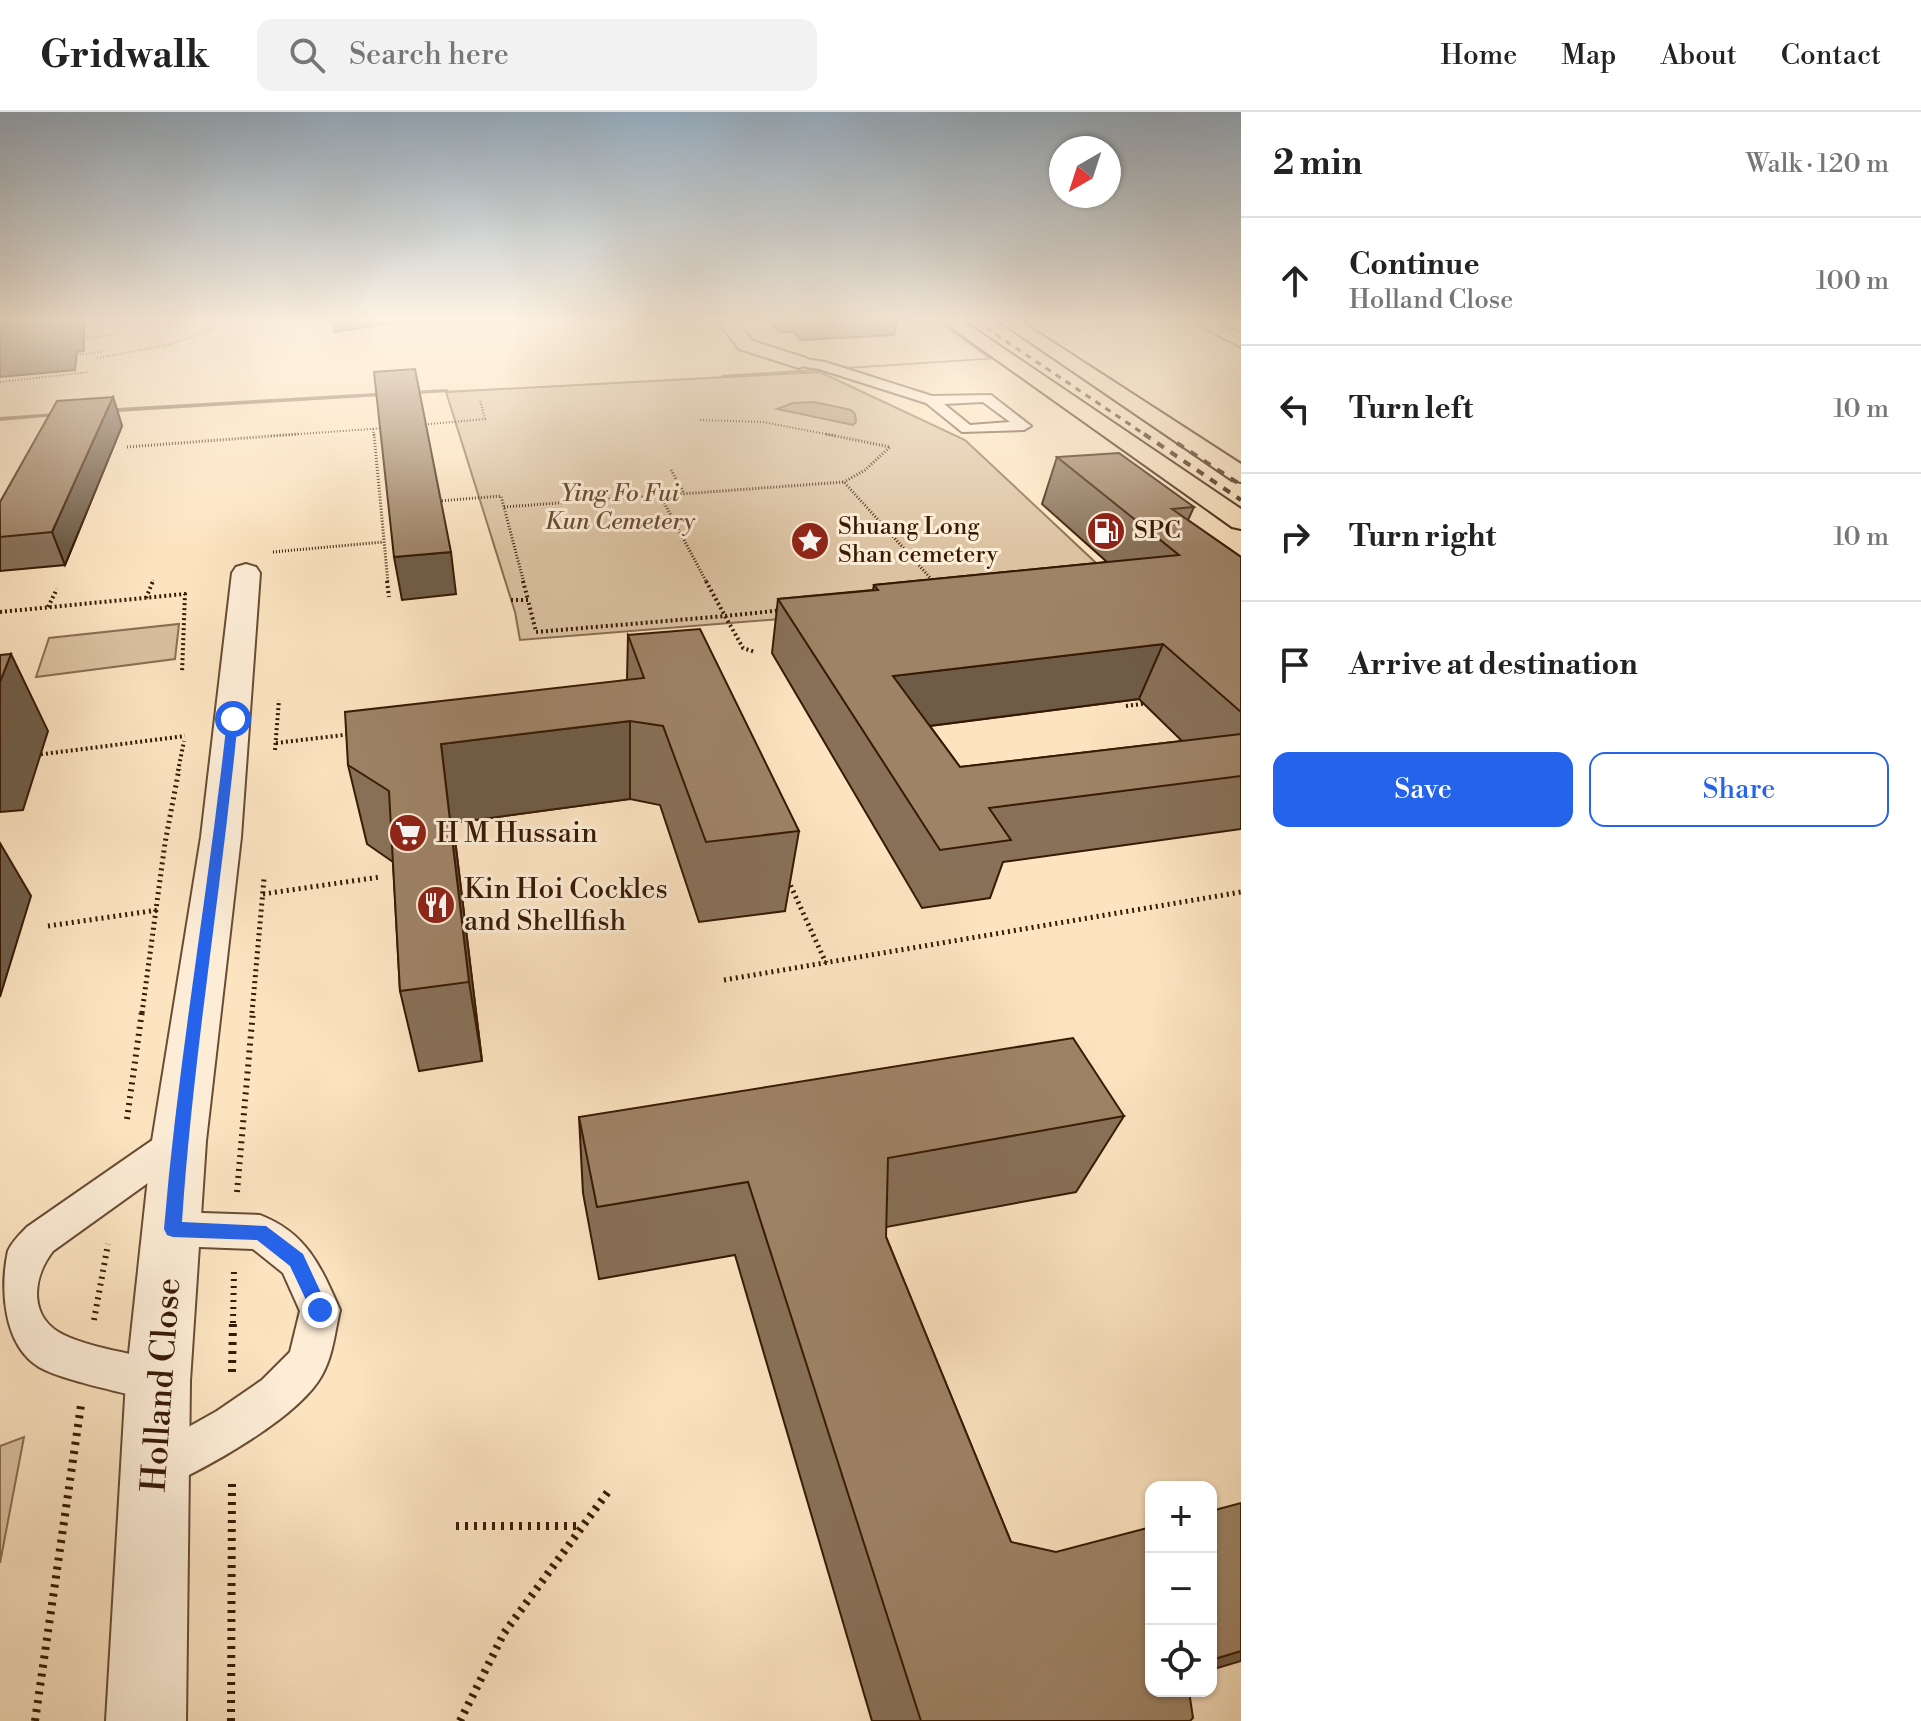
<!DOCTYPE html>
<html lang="en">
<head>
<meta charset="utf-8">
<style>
  :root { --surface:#fff; --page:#f2f2f2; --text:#222; --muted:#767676; --line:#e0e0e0; --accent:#2563eb }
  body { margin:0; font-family:"Libre Bodoni",serif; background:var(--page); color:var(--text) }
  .controls { position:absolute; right:24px; bottom:24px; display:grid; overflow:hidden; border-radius:16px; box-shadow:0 2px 6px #0004 }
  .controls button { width:72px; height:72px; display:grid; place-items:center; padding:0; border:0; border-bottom:2px solid var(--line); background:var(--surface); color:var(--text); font:40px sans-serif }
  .compass { position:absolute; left:1049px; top:24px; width:72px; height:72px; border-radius:50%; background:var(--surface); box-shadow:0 2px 6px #0004; rotate:219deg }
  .stop { position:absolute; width:24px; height:24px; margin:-18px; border:6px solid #2563eb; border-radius:50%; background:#fff }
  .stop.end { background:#2563eb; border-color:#fff; box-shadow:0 2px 8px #0008 }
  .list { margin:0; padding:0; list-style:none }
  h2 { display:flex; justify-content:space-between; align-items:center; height:104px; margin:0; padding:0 32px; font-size:34px }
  h2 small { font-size:26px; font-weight:400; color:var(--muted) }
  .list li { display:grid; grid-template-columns:52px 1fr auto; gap:24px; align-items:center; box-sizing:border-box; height:128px; padding:0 32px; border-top:2px solid var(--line) }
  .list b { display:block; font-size:30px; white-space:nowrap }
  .list p { margin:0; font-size:26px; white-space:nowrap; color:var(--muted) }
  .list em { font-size:26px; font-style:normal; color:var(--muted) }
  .actions { display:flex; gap:16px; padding:24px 32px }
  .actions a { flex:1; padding:18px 0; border:2px solid var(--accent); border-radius:16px; text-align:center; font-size:28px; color:var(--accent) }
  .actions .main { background:var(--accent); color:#fff }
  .icon { flex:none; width:44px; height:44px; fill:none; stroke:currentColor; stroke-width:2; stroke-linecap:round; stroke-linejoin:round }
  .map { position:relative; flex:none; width:1241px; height:1609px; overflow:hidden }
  header { display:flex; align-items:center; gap:48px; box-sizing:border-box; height:112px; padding:0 40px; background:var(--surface); border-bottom:2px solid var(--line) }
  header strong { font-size:38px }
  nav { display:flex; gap:44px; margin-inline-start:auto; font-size:28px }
  .search { width:560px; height:72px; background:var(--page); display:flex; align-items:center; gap:20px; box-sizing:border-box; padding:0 28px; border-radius:16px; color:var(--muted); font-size:30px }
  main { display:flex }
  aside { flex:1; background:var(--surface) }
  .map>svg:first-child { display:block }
  .green { fill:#dbc2a1; stroke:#8a6e52; stroke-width:2 }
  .water { fill:#b99f81; stroke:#856a4f; stroke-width:2 }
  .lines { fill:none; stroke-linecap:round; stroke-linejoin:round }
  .stream { fill:#856a4f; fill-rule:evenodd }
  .lane-casing { stroke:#694c33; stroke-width:4 }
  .street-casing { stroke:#694c33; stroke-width:4 }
  .primary-casing { stroke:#381a04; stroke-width:4 }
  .path-far5 { stroke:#381a04; stroke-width:2; stroke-dasharray:1 2; stroke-linecap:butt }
  .path-far4 { stroke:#381a04; stroke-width:3; stroke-dasharray:1 2; stroke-linecap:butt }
  .path-far3 { stroke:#381a04; stroke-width:4; stroke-dasharray:2 3; stroke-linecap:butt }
  .path-far2 { stroke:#381a04; stroke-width:5; stroke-dasharray:2 4; stroke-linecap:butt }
  .path-far1 { stroke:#381a04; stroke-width:6; stroke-dasharray:2 5; stroke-linecap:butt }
  .path { stroke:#381a04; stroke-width:8; stroke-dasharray:3 6; stroke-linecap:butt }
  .lane { fill:#fdedd7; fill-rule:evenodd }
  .street { fill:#fdedd7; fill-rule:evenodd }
  .primary { fill:#fce4c1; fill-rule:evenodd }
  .rail-far1 { stroke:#381a04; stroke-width:3; stroke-dasharray:6 6; stroke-linecap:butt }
  .rail { stroke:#381a04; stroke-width:4; stroke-dasharray:8 8; stroke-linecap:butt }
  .wall { fill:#887158; stroke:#381a04; stroke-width:2; fill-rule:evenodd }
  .shaded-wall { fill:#6f5c47; stroke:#381a04; stroke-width:2 }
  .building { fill:#9e8366; stroke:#381a04; stroke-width:2 }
  .route { fill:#2563eb }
  .labels { text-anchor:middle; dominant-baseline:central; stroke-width:6; stroke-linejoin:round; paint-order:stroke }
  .far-park-label { font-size:24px; font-style:italic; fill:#694c33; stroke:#fdedd7 }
  .far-poi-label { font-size:24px; fill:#381a04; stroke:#fdedd7; text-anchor:start }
  .poi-label { font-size:28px; fill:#381a04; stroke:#fdedd7; text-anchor:start }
  .near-street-label { font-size:34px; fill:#381a04; stroke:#fdedd7 }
</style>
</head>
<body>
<header>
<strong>Gridwalk</strong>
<div class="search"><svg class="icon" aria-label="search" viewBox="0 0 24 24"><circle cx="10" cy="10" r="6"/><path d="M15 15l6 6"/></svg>Search here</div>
<nav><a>Home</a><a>Map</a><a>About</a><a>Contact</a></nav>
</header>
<main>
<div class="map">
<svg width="1241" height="1609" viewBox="0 0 1241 1609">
  <rect width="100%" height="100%" fill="#fce4c1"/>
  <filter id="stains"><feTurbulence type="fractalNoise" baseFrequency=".0025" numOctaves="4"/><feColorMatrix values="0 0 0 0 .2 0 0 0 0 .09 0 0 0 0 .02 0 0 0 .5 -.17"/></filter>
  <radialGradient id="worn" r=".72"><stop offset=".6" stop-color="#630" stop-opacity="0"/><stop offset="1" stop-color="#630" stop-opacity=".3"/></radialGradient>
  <g class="green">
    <polygon points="820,260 965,328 1126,479 520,528 515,500 446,280"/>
    <polygon points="179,512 175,547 36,565 49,526"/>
    <polygon points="24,1325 0,1451 0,1334"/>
  </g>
  <polygon class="water" points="814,290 851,298 855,302 856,310 853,313 777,297 793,291"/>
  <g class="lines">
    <g class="stream">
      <polygon points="937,209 944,209 997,247 724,265 721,263 988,246"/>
      <polygon points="447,277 449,280 100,301 97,299 100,297"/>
      <polygon points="69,300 67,303 0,309 0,305"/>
    </g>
    <defs>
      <g id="lane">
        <path d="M799,246L825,250L932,284L991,283L1031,314L1024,318L962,320L926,291L819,257L795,253V247ZM983,290L1010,310L970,313L944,292Z"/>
        <path d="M179,1014L191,1018L196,1029L191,1040L53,1139C32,1166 28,1206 64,1223C95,1238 139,1241 173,1254L179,1269L173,1284L158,1290C128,1281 63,1269 39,1255C3,1233 0,1176 8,1139C12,1130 20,1122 27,1115L167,1018Z"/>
        <path d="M173,1100L260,1103C307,1121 321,1155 340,1198C335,1219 333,1244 322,1263C299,1306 202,1359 157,1378L142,1371L135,1356L142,1341L217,1299L262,1268L290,1240L300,1199L283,1161L253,1137L173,1134L160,1129L155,1117L160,1105Z"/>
      </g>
      <g id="street">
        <polygon points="718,209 736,209 753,229 806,246 809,250 799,256 739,237"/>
        <polygon points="1192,209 1215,209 1241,222 1241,235"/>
        <polygon points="246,452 256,455 260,461 241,725 206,1029 190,1269 186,1609 106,1609 126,1269 152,1029 201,725 232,461 236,455"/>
      </g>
      <g id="primary">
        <polygon points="942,209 963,209 1241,397 1241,417 1232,415"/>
        <polygon points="999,209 1020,209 1241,352 1241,370 1232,368"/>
      </g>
    </defs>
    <use href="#lane" class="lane-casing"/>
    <use href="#street" class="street-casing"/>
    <use href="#primary" class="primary-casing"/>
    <g class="path-far5">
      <polyline points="81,226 116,223"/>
      <polyline points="71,244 102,240"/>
      <polyline points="97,246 168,233 239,209"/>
      <polyline points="0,270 89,260"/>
      <polyline points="700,308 763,310 836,324"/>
      <polyline points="419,313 485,307 480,288"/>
      <polyline points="373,317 374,324"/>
      <polyline points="271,324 385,316"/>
    </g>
    <g class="path-far4">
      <polyline points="374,322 388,471"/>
      <polyline points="826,322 890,335 865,358 844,370"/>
      <polyline points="127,335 298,322"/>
      <polyline points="671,358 684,381"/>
      <polyline points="660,383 707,471"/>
      <polyline points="439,389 501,384 524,471"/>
      <polyline points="504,395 844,370 934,470"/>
      <polyline points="273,440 383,430"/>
      <polyline points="152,471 153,468"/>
    </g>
    <g class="path-far3">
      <polyline points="387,469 389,485"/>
      <polyline points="523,469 528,488"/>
      <polyline points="706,469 725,504 783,498"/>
      <polyline points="146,486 153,469"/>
      <polyline points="511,488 528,488 536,520 725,504 743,536 755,540"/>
      <polyline points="48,495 57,477"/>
      <polyline points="0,500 185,482 182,561"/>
      <polyline points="1126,594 1149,591"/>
      <polyline points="276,631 352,622"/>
      <polyline points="275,638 279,588"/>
      <polyline points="36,643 185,624"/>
      <polyline points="178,659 184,629"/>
    </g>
    <g class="path-far2">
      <polyline points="788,768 826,851"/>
      <polyline points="263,782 380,765"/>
      <polyline points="48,814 158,798"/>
      <polyline points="724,868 1241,780"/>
      <polyline points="142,901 165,731 179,657"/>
      <polyline points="252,901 264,767"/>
    </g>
    <g class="path-far1">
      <polyline points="127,1007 142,899"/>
      <polyline points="237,1080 253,899"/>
      <polyline points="94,1208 108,1132"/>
      <polyline points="233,1211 234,1158"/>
    </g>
    <g class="path">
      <polyline points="232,1260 233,1209"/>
      <polyline points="456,1414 581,1414"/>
      <polyline points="35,1609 81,1293"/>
      <polyline points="231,1609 232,1366"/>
      <polyline points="460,1609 504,1521 610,1377"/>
    </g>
    <use href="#lane" class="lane"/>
    <use href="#street" class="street"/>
    <use href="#primary" class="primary"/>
    <polyline class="rail-far1" points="976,209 1147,324"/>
    <g class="rail">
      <polyline points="1144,322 1241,388"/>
      <polyline points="1177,331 1241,373"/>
    </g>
  </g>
  <g class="wall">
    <polygon points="769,209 897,209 894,223 801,228 793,220 780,220"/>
    <polygon points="113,285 122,314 65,453 0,459 0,390"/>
    <path d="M1057,345L1194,395L1188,408L1241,445V717L1003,750L990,786L922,796L772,541L778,487L873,478L874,473L1107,450L1042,392ZM1139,587L1182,629L960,655L930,614Z"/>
    <polygon points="628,523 799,719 785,799 699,810 660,693 630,687 453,711 482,949 419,959 400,879 393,750 367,732 348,653 627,568"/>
    <polygon points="1124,1004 1076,1080 886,1115 886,1125 1011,1430 1190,1609 872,1609 735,1143 599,1167 583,1081 579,1005"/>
  </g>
  <g class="shaded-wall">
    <polygon points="58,209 84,209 84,239 77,240 75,258 0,265 0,214"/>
    <polygon points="333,209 405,209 334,220"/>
    <polygon points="113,285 122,314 65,453 52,420"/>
    <polygon points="451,440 456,482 402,488 394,445"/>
    <polygon points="1163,532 1139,587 881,620 893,564"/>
    <polygon points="11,542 48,619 23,698 0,700 0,570"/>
    <polygon points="630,609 630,687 453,711 482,949 469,870 441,632"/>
    <polygon points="0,731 31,784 0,885"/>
    <polygon points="1241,1539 1241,1549 1211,1558 1211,1548"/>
  </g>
  <g class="building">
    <polygon points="0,209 58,209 0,214"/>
    <polygon points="415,257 451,440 394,445 374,260"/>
    <polygon points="113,285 52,420 0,425 0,390 57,289"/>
    <polygon points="1119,341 1194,395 1172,397 1241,445 1241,600 1163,532 893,564 960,655 1241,622 1241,664 989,696 1011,728 940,738 778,487 878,478 874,473 1179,443 1057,345"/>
    <polygon points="700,517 799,719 706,730 663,614 630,609 441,632 469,870 400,879 389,679 348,653 345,600 644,566 628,523"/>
    <polygon points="11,542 0,570 0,543"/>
    <polygon points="1073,926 1124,1004 888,1046 886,1125 1011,1430 1056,1440 1151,1415 1151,1579 1189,1579 1193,1606 1190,1609 921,1609 748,1070 597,1095 579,1005"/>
    <polygon points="1241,1391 1241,1539 1211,1548 1211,1399"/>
  </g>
  <linearGradient id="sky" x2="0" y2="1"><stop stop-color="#95acbf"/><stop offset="0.48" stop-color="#fef3e3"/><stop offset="1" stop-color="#fef3e3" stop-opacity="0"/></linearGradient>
  <rect width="1241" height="434" fill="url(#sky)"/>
  <path class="route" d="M233,604L238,607C222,775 193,942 182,1110L266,1114L303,1142L329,1198L327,1205L320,1207L314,1205L290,1154L257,1128L173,1125L167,1123L164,1117C178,947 209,777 227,607Z"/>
  <defs>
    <symbol id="fuel-disc" viewBox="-11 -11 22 22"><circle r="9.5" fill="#8f2418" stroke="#fdedd7"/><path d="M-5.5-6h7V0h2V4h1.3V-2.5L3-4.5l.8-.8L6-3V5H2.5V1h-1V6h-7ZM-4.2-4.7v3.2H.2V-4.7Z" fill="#fff"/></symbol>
    <symbol id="sight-disc" viewBox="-11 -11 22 22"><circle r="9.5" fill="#8f2418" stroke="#fdedd7"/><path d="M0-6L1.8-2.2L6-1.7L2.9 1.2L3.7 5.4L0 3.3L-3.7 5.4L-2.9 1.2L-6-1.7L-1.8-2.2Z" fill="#fff"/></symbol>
    <symbol id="supermarket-disc" viewBox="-11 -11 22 22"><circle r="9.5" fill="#8f2418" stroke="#fdedd7"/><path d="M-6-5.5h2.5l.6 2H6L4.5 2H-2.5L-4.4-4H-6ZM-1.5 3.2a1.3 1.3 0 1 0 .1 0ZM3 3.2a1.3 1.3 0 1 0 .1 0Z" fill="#fff"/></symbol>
    <symbol id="restaurant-disc" viewBox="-11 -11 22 22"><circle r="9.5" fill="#8f2418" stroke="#fdedd7"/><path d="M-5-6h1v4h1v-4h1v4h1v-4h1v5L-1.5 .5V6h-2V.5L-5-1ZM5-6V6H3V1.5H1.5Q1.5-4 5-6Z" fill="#fff"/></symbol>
  </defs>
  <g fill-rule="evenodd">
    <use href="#fuel-disc" x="1084" y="397" width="44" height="44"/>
    <use href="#sight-disc" x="788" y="407" width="44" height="44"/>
    <use href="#supermarket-disc" x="386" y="699" width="44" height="44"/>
    <use href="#restaurant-disc" x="414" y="771" width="44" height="44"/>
  </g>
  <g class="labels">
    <g class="far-park-label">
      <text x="620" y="382">Ying Fo Fui<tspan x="620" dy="28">Kun Cemetery</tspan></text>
    </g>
    <g class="far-poi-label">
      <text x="838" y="415">Shuang Long<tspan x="838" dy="28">Shan cemetery</tspan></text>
      <text x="1134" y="419">SPC</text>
    </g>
    <g class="poi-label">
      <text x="436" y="721">H M Hussain</text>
      <text x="464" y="777">Kin Hoi Cockles<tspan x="464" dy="32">and Shellfish</tspan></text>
    </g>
    <g class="near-street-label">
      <text transform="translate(162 1273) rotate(-86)">Holland Close</text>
    </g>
  </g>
  <rect width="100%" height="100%" filter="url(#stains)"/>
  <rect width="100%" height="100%" fill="url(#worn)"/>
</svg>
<div class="controls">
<button>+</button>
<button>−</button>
<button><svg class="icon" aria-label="locate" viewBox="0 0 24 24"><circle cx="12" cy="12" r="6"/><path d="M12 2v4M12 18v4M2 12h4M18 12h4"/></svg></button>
</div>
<svg class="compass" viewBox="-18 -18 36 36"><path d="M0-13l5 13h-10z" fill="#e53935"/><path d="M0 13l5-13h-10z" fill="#767676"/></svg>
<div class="stop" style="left:233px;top:607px"></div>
<div class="stop end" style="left:320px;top:1198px"></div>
</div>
<aside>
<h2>2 min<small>Walk · 120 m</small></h2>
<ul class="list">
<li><svg class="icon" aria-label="ahead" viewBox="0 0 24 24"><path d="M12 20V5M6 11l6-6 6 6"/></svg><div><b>Continue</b><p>Holland Close</p></div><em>100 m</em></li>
<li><svg class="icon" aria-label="left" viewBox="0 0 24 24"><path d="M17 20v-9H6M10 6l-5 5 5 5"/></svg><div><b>Turn left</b></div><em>10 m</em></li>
<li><svg class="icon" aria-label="right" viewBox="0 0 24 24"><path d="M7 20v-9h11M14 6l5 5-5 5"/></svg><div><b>Turn right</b></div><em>10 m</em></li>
<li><svg class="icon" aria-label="arrive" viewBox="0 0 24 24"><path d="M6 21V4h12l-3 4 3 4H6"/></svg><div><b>Arrive at destination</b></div></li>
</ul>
<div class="actions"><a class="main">Save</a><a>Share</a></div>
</aside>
</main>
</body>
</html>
